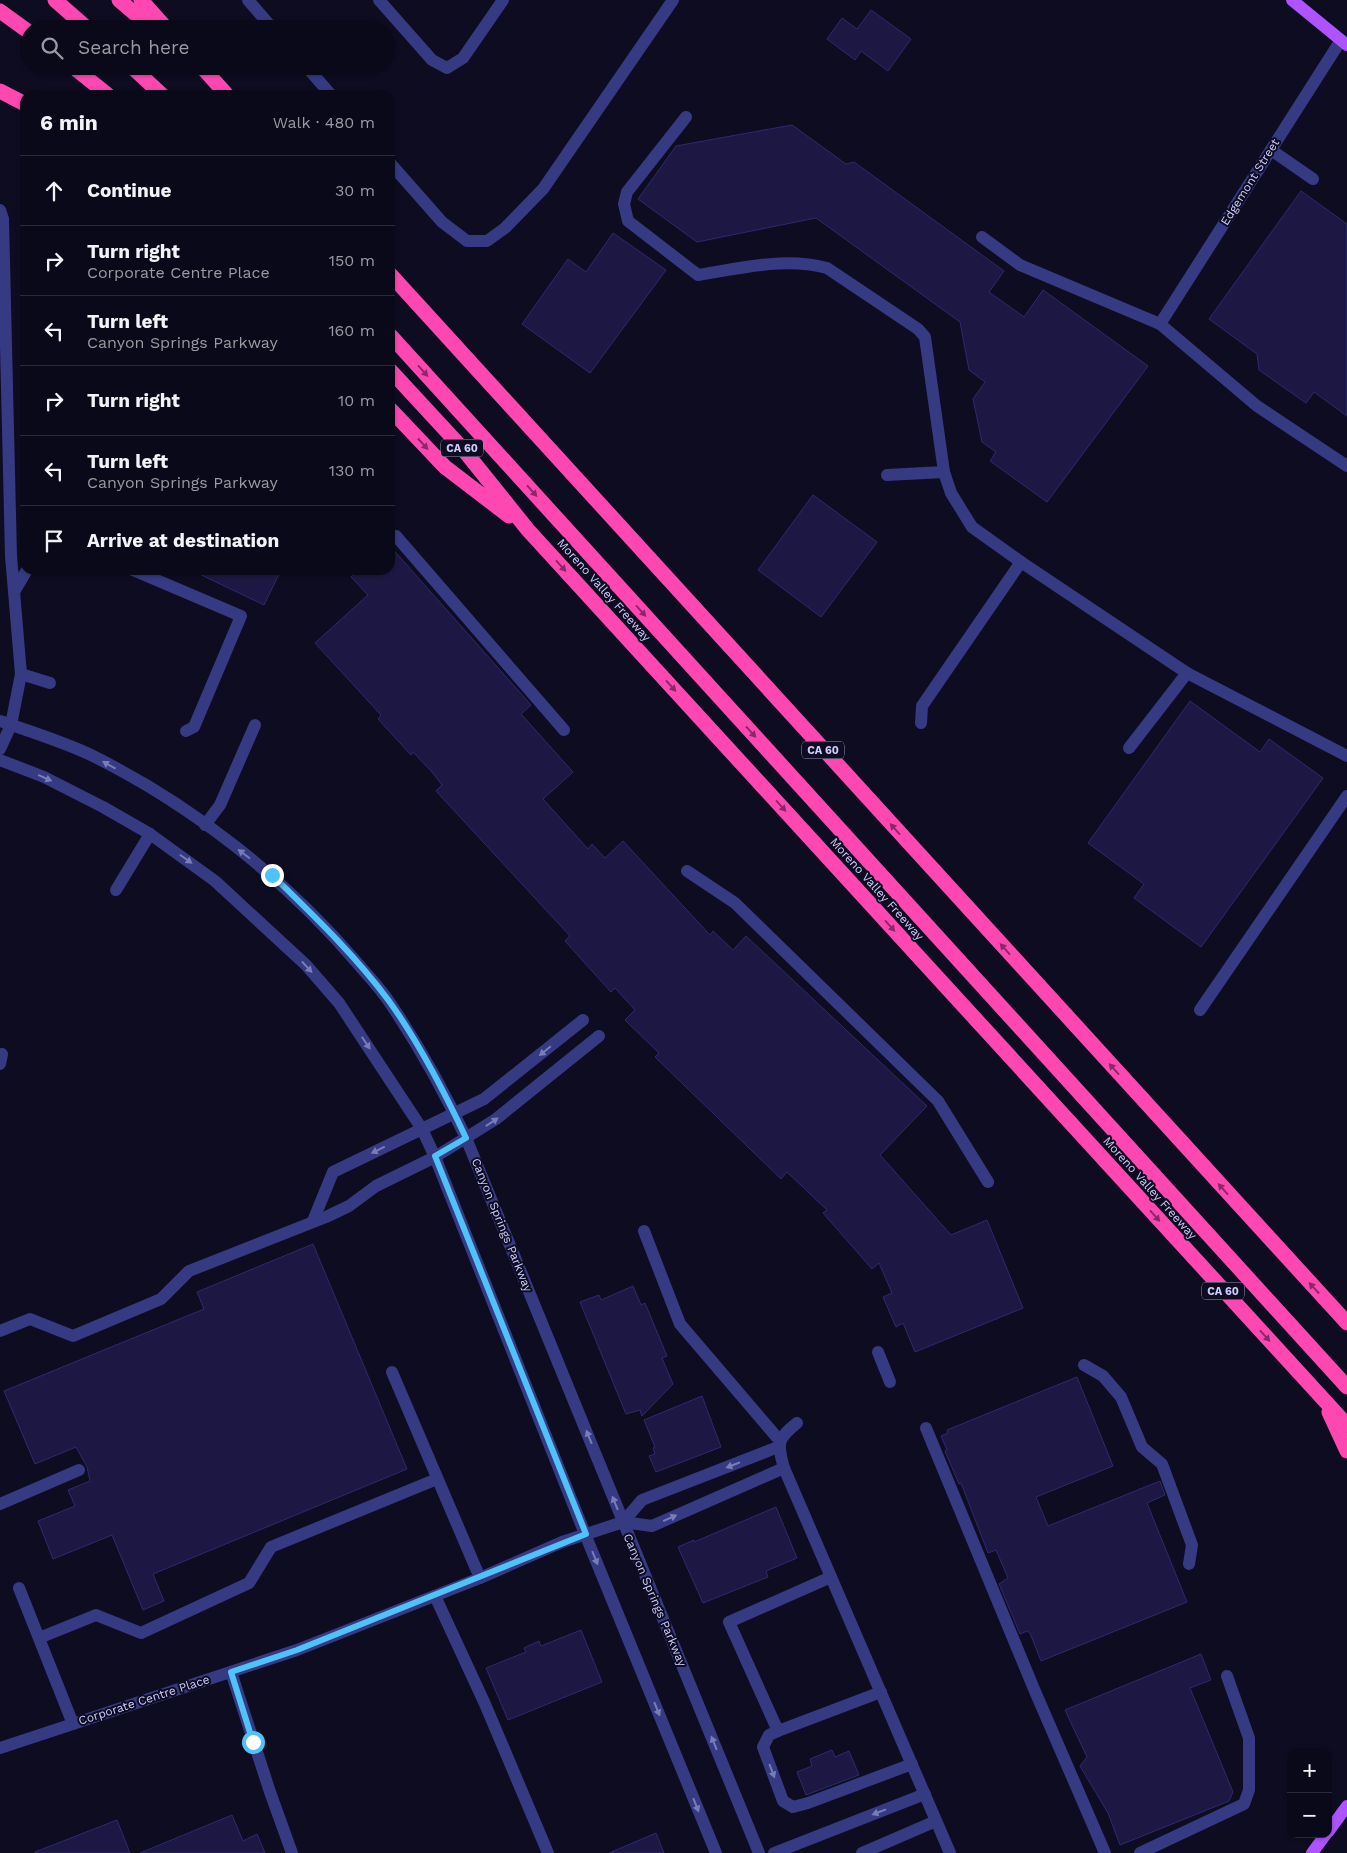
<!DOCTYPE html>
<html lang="en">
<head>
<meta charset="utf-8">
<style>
  :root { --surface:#0a0919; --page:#181726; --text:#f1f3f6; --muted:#999aa2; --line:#2a2a38 }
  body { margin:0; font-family:"Work Sans",sans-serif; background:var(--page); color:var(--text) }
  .controls { position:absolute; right:15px; bottom:15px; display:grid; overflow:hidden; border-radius:10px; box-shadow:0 1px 4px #0004 }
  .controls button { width:45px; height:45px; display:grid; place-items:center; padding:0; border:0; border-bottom:1px solid var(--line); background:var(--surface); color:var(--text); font:25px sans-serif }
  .stop { position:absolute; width:15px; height:15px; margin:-11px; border:4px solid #4fc3f7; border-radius:50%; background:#fff }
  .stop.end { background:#4fc3f7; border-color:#fff; box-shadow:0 1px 5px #0008 }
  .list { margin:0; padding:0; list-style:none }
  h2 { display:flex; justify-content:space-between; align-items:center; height:65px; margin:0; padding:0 20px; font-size:21px }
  h2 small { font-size:16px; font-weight:400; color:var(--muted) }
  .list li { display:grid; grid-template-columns:32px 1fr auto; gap:15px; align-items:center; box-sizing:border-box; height:70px; padding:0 20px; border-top:1px solid var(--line) }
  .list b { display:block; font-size:19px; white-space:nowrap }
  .list p { margin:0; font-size:16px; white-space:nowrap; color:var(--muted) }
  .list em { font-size:16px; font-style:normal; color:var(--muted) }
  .icon { flex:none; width:28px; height:28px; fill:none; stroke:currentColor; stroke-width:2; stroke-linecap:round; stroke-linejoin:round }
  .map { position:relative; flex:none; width:1347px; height:1853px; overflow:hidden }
  .search { position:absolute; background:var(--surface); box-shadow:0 1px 4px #0004; left:20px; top:20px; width:375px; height:55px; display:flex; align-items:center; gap:12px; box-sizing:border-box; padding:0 18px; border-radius:28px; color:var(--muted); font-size:19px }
  .panel { position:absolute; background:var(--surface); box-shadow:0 1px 4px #0004; left:20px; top:90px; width:375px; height:485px; border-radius:15px }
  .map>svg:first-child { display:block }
  .building { fill:#1c1843; stroke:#30296f }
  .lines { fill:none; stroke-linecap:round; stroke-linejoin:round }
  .minor { stroke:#363a82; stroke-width:12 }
  .major { stroke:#ae53ff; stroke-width:12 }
  .highway { stroke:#ff47b2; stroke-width:15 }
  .oneway { fill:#862a6a }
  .oneway2 { fill:#7a7cba }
  .route { stroke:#4fc3f7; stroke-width:6 }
  .labels { text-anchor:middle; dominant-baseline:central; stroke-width:4; stroke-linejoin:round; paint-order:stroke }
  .shield { fill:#0e0c21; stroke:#9492bc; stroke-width:1 }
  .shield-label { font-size:11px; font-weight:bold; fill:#cdccff }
  .street-label { font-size:12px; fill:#cdccff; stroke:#0e0c21 }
</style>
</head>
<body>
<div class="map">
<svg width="1347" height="1853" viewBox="0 0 1347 1853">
  <rect width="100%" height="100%" fill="#0e0c21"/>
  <g class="building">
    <polygon points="871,10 911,39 888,71 861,51 855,60 827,39 842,18 857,29"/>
    <polygon points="792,125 846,164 854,162 1004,271 989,292 1024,317 1043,290 1148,366 1047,502 990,461 996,452 982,442 973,399 985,382 969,370 960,322 816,218 697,242 638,199 676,146"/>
    <polygon points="1301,191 1347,224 1347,416 1314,392 1306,403 1259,370 1257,354 1209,319"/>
    <polygon points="613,233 666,270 590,373 522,324 568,259 586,272"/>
    <polygon points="813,495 877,542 821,617 758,570"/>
    <polygon points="390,546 531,705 521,714 573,772 543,799 588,849 592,844 605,858 623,841 710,935 713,931 733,950 746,936 927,1106 880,1155 951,1235 987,1220 1023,1308 915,1352 903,1323 896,1327 883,1297 892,1293 879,1263 872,1269 823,1213 827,1210 787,1172 781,1179 655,1057 659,1053 625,1020 635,1010 615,988 611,992 565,941 570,936 436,791 442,785 432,772 413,752 411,755 378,719 381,715 315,643 368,595 351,577 359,570 390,570"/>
    <polygon points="191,570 281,570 264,605"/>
    <polygon points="1190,701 1260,752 1269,739 1323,778 1201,947 1134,898 1144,884 1088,843"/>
    <polygon points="313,1244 407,1469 153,1574 164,1601 143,1610 112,1535 53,1559 38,1521 75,1506 68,1490 90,1481 87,1467 76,1447 35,1464 4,1391 204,1309 197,1292"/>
    <polygon points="633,1286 641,1305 645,1303 667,1356 662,1358 673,1384 642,1416 640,1410 626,1414 580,1302 599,1295 601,1300"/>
    <polygon points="1077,1377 1113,1466 1036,1497 1048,1526 1160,1481 1165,1495 1147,1503 1187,1602 1041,1661 1030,1633 1027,1631 1020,1634 999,1584 1008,1578 996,1550 988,1553 961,1483 959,1484 945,1451 947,1450 941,1436 948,1433 947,1430"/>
    <polygon points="702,1396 721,1447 656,1472 649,1456 655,1454 653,1448 655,1447 644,1420"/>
    <polygon points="776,1507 797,1558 766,1571 768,1577 703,1603 678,1547 694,1540 694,1542"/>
    <polygon points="581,1630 602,1682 508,1720 486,1668 526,1652 524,1648 539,1641 541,1646"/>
    <polygon points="1201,1654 1211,1680 1190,1688 1233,1792 1229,1801 1120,1845 1108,1813 1080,1766 1087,1757 1065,1710"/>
    <polygon points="832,1750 835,1757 849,1751 859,1775 806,1795 797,1772 812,1766 810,1759"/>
    <polygon points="232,1815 243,1841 257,1834 265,1853 140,1853"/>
    <polygon points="117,1820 130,1853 35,1853 35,1852"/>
    <polygon points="656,1833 664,1853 609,1853"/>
  </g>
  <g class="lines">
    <g class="minor">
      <polyline points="248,0 273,29"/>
      <polyline points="379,0 432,60 447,68 463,58 503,0"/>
      <polyline points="306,66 331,95"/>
      <path d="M686,117L627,192L624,204L628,221L698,275C741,268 784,257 827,268L918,329L925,337L944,472L951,493L972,527L1021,562L1187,673L1347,756"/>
      <polyline points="1271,150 1313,179"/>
      <polyline points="390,163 442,222 467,241 487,241 505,228 543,189 673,0"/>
      <polyline points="0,210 3,219 11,556 21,674 11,725 0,749"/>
      <polyline points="982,237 1020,265 1160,324 1257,406 1347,466"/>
      <polyline points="1160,324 1341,40"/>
      <polyline points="887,475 944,472"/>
      <polyline points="396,536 564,730"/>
      <polyline points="133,570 241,616 194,727 186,731"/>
      <polyline points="14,592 27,570"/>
      <polyline points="21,674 50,683"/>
      <path d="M0,721C29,731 61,741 89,754C191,804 285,878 359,965C369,977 381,989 390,1003C419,1046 444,1091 466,1138L759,1853"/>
      <polyline points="921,723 922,706 1021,562"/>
      <polyline points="1129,748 1187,673"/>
      <polyline points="0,760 44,777 103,807 150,834 215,881 306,965 339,1003 422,1129 435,1157 585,1534 716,1853"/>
      <polyline points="205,825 220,805 255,725"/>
      <polyline points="687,871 735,903 938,1101 988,1182"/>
      <polyline points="116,890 150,834"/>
      <polyline points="1200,1010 1347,796"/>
      <polyline points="0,1064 2,1054"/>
      <polyline points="313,1221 333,1172 484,1099 583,1020"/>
      <polyline points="644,1231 680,1324 780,1441"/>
      <polyline points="0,1331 30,1319 73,1336 161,1299 189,1271 326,1217 349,1206 376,1186 435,1157 496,1119 599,1036"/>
      <polyline points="878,1352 890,1382"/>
      <polyline points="1084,1365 1103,1376 1121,1397 1142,1447 1162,1464 1192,1545 1189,1564"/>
      <polyline points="392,1372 480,1578"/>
      <path d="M797,1423C777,1439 777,1443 784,1468L950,1853"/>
      <polyline points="926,1428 1034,1689 1105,1853"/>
      <polyline points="0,1504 79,1470"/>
      <polyline points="623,1522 642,1500 778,1447"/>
      <polyline points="831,1577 729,1622 778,1731 881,1692"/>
      <polyline points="19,1588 73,1724"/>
      <polyline points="435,1596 485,1704 548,1853"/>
      <polyline points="39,1638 96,1615 141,1633 249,1583 271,1547 437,1479"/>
      <polyline points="231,1672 270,1792 292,1853"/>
      <polyline points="778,1731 769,1735 763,1747 783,1801 793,1807 808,1803 912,1764"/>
      <polyline points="0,1748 297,1650 480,1578 562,1542 623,1522 652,1526 784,1468"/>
      <polyline points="774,1853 925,1794"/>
      <polyline points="862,1853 936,1821"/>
      <polyline points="1140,1853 1244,1804 1249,1790 1249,1738 1227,1676"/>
    </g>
    <g class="major">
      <polyline points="1292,0 1347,45"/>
      <polyline points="1328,1832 1347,1806"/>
      <polyline points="1312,1853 1326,1834"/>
    </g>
    <g class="highway">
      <polyline points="55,0 88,29"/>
      <polyline points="119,0 153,29"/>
      <polyline points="141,0 167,29"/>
      <polyline points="0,11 29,32"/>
      <polyline points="72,66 108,95"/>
      <polyline points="131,66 162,95"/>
      <polyline points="201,66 227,95"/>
      <polyline points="0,91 25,104"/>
      <polyline points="390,274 1347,1323"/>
      <polyline points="390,335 1347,1387"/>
      <polyline points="390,370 463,449 528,530 1347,1425"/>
      <polyline points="390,409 445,467 509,516"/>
      <polyline points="1329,1412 1347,1451"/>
    </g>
  </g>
  <defs><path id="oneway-solid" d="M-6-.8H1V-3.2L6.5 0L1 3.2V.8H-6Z" transform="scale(1.25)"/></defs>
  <g class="oneway">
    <use href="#oneway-solid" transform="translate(423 371) rotate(48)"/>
    <use href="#oneway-solid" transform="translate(423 444) rotate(47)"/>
    <use href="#oneway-solid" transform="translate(532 491) rotate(48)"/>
    <use href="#oneway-solid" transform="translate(561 566) rotate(48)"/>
    <use href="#oneway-solid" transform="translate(641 611) rotate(48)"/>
    <use href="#oneway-solid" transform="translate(671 686) rotate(48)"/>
    <use href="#oneway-solid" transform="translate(751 732) rotate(48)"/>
    <use href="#oneway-solid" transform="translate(781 806) rotate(48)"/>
    <use href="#oneway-solid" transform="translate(895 829) rotate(-132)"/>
    <use href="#oneway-solid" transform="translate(890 926) rotate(48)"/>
    <use href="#oneway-solid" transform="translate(1005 949) rotate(-132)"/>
    <use href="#oneway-solid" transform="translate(1114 1069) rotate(-132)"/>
    <use href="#oneway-solid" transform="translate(1223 1189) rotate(-132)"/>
    <use href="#oneway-solid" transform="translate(1155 1216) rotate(48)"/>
    <use href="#oneway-solid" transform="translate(1314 1288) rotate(-133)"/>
    <use href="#oneway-solid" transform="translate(1265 1336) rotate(48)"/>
  </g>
  <g class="oneway2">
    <use href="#oneway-solid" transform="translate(109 765) rotate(-151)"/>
    <use href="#oneway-solid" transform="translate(45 778) rotate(24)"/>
    <use href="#oneway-solid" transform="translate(244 854) rotate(-143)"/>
    <use href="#oneway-solid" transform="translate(186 859) rotate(35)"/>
    <use href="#oneway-solid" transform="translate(307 967) rotate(47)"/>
    <use href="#oneway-solid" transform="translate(366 1043) rotate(56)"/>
    <use href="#oneway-solid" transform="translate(545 1051) rotate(141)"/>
    <use href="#oneway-solid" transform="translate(492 1122) rotate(-33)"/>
    <use href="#oneway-solid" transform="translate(378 1150) rotate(154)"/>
    <use href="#oneway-solid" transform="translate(589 1437) rotate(-112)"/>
    <use href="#oneway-solid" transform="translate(733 1465) rotate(159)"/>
    <use href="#oneway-solid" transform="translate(615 1503) rotate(-112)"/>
    <use href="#oneway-solid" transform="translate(670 1518) rotate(-24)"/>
    <use href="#oneway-solid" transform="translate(595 1558) rotate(68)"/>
    <use href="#oneway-solid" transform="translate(657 1709) rotate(68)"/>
    <use href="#oneway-solid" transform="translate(714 1743) rotate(-112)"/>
    <use href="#oneway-solid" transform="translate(772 1771) rotate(69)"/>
    <use href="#oneway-solid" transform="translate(696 1805) rotate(68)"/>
    <use href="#oneway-solid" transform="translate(879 1812) rotate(159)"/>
  </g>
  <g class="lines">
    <path class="route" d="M253,1742L231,1672L297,1650L586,1534L435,1156L466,1138C444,1091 420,1044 389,1001C355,955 313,915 272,875"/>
  </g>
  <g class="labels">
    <g class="shield">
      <rect x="441" y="439.5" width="42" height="17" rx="4"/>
      <rect x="802" y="741.5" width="42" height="17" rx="4"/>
      <rect x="1202" y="1282.5" width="42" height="17" rx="4"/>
    </g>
    <g class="shield-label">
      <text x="462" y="448">CA 60</text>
      <text x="823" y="750">CA 60</text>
      <text x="1223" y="1291">CA 60</text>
    </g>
    <g class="street-label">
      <text transform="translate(1250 182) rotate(-58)">Edgemont Street</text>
      <text transform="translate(604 590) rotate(48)">Moreno Valley Freeway</text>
      <text transform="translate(877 889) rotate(48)">Moreno Valley Freeway</text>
      <text transform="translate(1150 1188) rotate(48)">Moreno Valley Freeway</text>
      <text transform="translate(502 1225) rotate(68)">Canyon Springs Parkway</text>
      <text transform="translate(655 1600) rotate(67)">Canyon Springs Parkway</text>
      <text transform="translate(144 1700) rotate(-18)">Corporate Centre Place</text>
    </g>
  </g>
</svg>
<div class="controls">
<button>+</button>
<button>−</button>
</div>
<div class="stop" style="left:253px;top:1742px"></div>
<div class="stop end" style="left:272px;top:875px"></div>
<div class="search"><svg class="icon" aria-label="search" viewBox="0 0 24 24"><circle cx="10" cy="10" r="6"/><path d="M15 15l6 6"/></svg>Search here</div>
<section class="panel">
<h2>6 min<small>Walk · 480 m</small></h2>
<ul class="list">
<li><svg class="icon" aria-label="ahead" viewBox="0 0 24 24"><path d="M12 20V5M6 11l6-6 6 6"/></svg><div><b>Continue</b></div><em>30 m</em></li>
<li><svg class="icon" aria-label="right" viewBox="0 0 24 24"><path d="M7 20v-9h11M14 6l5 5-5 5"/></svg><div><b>Turn right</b><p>Corporate Centre Place</p></div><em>150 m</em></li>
<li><svg class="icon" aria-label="left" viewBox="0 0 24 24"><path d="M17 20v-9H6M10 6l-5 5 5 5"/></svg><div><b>Turn left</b><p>Canyon Springs Parkway</p></div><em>160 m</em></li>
<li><svg class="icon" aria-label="right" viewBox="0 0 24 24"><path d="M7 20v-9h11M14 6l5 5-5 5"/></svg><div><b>Turn right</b></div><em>10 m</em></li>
<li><svg class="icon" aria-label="left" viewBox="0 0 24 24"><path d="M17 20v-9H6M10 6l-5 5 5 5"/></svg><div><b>Turn left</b><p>Canyon Springs Parkway</p></div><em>130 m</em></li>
<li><svg class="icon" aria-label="arrive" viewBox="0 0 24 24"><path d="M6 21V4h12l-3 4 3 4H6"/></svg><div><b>Arrive at destination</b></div></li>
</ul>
</section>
</div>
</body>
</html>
